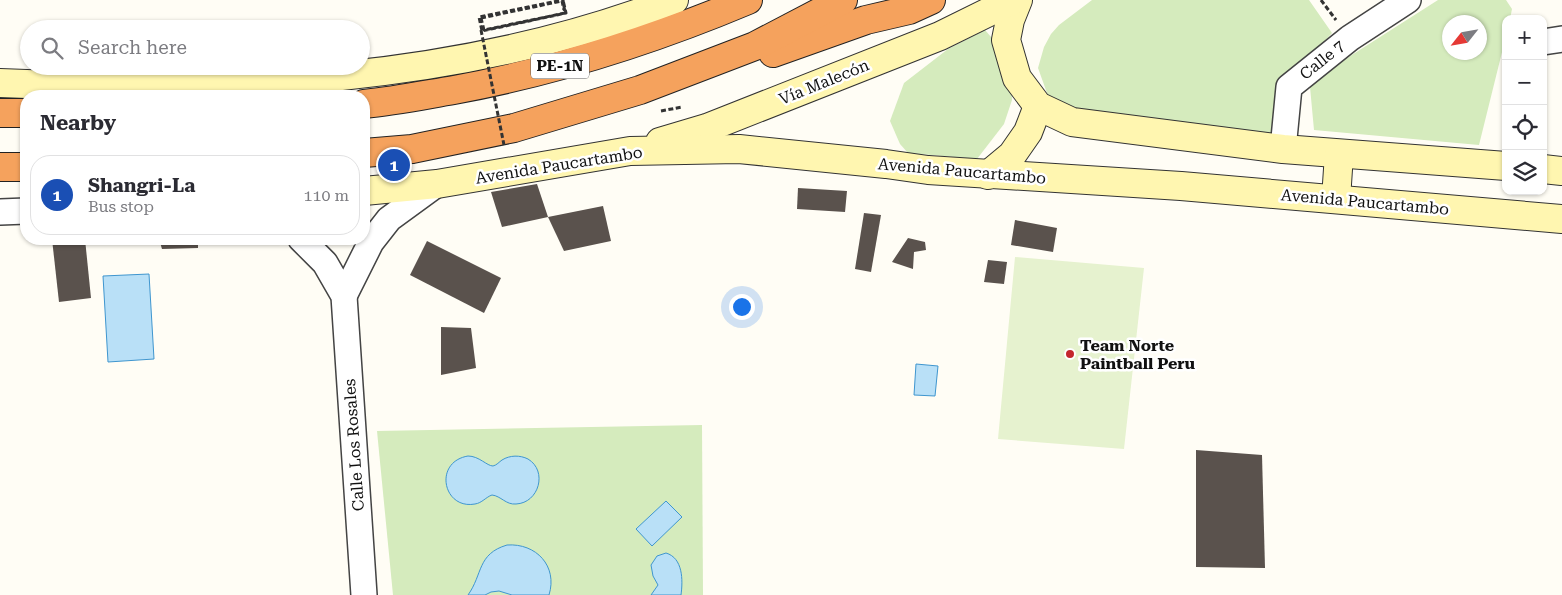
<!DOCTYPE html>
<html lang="en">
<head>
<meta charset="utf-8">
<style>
  :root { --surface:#fff; --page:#f2f2f3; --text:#2b2b33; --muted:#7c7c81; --line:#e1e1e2; --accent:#c4262e }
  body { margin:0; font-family:"Roboto Serif",serif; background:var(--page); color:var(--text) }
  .controls { position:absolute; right:15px; top:15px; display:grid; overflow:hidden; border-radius:10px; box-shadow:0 1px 4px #0004 }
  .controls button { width:45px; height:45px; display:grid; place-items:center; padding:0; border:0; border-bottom:1px solid var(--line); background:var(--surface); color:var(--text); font:25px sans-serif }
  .compass { position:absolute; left:1442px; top:15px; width:45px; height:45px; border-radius:50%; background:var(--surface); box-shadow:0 1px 4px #0004; rotate:239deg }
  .you { position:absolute; left:741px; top:306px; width:18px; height:18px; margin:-12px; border:4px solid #fff; border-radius:50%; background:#1a73e8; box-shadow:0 0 0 8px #1a73e833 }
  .badge { display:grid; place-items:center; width:32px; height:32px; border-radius:50%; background:var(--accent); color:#fff; font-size:16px; font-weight:700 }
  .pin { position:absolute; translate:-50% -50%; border:2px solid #fff; box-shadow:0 1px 5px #0006 }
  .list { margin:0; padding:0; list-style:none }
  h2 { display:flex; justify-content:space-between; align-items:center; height:65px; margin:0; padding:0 20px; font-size:21px }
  h2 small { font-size:16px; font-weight:400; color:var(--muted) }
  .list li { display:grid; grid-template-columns:32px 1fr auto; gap:15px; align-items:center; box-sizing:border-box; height:80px; margin:0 10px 10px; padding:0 10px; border:1px solid var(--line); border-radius:20px }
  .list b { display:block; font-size:19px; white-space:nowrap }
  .list p { margin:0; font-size:16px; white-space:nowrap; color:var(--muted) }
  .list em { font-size:16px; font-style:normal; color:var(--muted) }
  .icon { flex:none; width:28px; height:28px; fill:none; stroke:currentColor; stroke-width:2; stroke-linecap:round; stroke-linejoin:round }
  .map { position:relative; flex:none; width:1562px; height:595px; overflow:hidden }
  .search { position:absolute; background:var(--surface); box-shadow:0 1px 4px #0004; left:20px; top:20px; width:350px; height:55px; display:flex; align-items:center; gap:12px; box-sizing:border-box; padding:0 18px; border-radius:28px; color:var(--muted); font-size:19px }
  .panel { position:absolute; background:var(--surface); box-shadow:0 1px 4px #0004; left:20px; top:90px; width:350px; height:155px; border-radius:20px }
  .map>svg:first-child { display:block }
  .green { fill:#d5ebbd; fill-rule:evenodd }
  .pitch { fill:#e6f2cf }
  .water { fill:#b9e0f7; stroke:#3f96cf }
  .building { fill:#5a524d }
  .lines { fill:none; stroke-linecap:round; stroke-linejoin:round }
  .street-casing { stroke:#444; stroke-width:28 }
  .secondary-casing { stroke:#333; stroke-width:30 }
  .highway-casing { stroke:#222; stroke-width:30 }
  .path { stroke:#333; stroke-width:3; stroke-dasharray:5 2.5; stroke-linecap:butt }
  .street { stroke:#fff; stroke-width:25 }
  .secondary { stroke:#fff6b0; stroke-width:28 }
  .highway { stroke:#f5a25d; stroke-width:28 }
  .path-bridge { stroke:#333; stroke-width:3; stroke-dasharray:5 2.5; stroke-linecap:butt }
  .poi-dot { fill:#c4262e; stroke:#fff; stroke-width:2 }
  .labels { text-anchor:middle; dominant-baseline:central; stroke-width:5; stroke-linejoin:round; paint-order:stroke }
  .shield { fill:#fff; stroke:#585858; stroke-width:1 }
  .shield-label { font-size:15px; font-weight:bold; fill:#111 }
  .street-label { font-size:16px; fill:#111; stroke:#fff }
  .poi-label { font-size:16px; font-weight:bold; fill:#111; stroke:#fff; text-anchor:start }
</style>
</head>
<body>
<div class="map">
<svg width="1562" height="595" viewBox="0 0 1562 595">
  <rect width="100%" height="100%" fill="#fffdf5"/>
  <g class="green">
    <polygon points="1092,0 1309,0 1332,33 1286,84 1278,143 1079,115 1053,102 1047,93 1038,68 1044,47 1051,34 1059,25"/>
    <path d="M1438,0H1506L1512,9L1510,19H1506V36L1479,145L1314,130L1310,87L1344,60ZM1480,22V52H1450V22Z"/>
    <polygon points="985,30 998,45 1011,71 1012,100 1004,124 977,159 908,153 900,144 890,121 904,83 948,49"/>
    <polygon points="702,425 703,595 393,595 377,431"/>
  </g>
  <polygon class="pitch" points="1015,257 1144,268 1124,449 998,439"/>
  <g class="water">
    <polygon points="149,274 154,359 108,362 103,276"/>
    <polygon points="916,364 938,366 935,396 914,395"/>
    <path d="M468,456C479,456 487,466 493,466C497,465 499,462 502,460C510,455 520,455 528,459C548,471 539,503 516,504C506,505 501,496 492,495C486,497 482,503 475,504C443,510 433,462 468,456Z"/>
    <polygon points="666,501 682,517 652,546 636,529"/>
    <path d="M507,545C536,543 558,566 549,595H512L499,591L491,592L485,595H468C483,574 477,554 507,545Z"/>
    <path d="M666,553C683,558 683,580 681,595H651L658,585L653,576L651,565L657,556Z"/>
  </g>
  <g class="building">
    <polygon points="537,184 548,217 502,227 491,192"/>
    <polygon points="798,188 847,191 845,212 797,209"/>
    <polygon points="603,206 611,241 564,251 548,217"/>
    <polygon points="864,213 881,215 871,272 855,269"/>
    <polygon points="1015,220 1057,228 1053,252 1011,245"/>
    <polygon points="908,238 925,242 926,250 914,252 913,269 892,262"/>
    <polygon points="52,239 85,239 91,298 59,302"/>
    <polygon points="159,239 198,239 198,248 162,249"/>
    <polygon points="427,241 501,278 484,313 410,275"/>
    <polygon points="988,260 1007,262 1004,284 984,282"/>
    <polygon points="441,327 471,328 476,368 441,375"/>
    <polygon points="1196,450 1262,455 1265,568 1196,567"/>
  </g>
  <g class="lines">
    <defs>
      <g id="street">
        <polyline points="1543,42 1562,39"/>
        <polyline points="1283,149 1289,87 1350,38 1408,0"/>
        <polyline points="0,212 26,211"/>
        <polyline points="301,239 325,263 344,296 364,595"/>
        <polyline points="344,296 371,242 389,219 437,184"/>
      </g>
      <g id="secondary">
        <polyline points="1018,0 1010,20 1006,40 1017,78 1038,106 1072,122 1283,149 1506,166"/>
        <path d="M0,83C226,92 460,83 674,0"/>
        <polyline points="660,142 707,128 940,36 1013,0"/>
        <polyline points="1543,169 1562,171"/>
        <polyline points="988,175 1012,155 1028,132 1038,106"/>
        <polyline points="364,191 437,184 630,151 739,149 886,164 928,170 1181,186 1562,219"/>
        <polyline points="1336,199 1339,154"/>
      </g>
      <g id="highway">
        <polyline points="773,53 866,20 909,10 931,0"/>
        <path d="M364,104C394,101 424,95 454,90C556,71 653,40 748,0"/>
        <polyline points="0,113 26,113"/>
        <polyline points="364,153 412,149 514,128 640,90 755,46 843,0"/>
        <polyline points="0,167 26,167"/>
      </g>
    </defs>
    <use href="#street" class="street-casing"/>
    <use href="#secondary" class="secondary-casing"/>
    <use href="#highway" class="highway-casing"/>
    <g class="path">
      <polyline points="1321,0 1336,20"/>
      <polyline points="481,18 562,1 564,10"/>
      <polyline points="661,111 682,107"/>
    </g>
    <use href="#street" class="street"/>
    <use href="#secondary" class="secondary"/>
    <use href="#highway" class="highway"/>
    <g class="path-bridge">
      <polyline points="481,18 484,30 565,13 563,0 479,17 482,31 566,13 563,0"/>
      <polyline points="481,30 504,145"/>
    </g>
  </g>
  <circle class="poi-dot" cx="1070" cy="354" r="5"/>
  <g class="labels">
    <rect class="shield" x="531" y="53.5" width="58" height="25" rx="4"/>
    <g class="shield-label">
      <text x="560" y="66">PE-1N</text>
    </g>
    <g class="street-label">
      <text transform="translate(1322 60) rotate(-39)">Calle 7</text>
      <text transform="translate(824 82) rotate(-22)">Vía Malecón</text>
      <text transform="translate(559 165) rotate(-9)">Avenida Paucartambo</text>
      <text transform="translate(962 171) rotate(5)">Avenida Paucartambo</text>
      <text transform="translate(1365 202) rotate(5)">Avenida Paucartambo</text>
      <text transform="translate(354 445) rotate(-94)">Calle Los Rosales</text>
    </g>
    <g class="poi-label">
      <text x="1080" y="345">Team Norte<tspan x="1080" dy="18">Paintball Peru</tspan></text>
    </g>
  </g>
</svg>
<div class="controls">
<button>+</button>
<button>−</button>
<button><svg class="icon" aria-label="locate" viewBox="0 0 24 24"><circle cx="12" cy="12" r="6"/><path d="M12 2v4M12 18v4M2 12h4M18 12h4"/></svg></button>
<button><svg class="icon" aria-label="layers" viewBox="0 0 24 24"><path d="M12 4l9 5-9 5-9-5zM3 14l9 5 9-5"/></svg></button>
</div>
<svg class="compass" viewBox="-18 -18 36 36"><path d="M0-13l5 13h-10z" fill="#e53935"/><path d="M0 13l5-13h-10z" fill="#7c7c81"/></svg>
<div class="you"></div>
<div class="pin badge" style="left:394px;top:165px;background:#1a4fb4">1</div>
<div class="search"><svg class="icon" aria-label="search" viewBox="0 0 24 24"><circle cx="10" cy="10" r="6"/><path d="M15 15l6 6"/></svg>Search here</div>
<section class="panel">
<h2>Nearby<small></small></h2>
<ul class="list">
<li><span class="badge" style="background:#1a4fb4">1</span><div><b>Shangri-La</b><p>Bus stop</p></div><em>110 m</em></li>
</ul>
</section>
</div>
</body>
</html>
